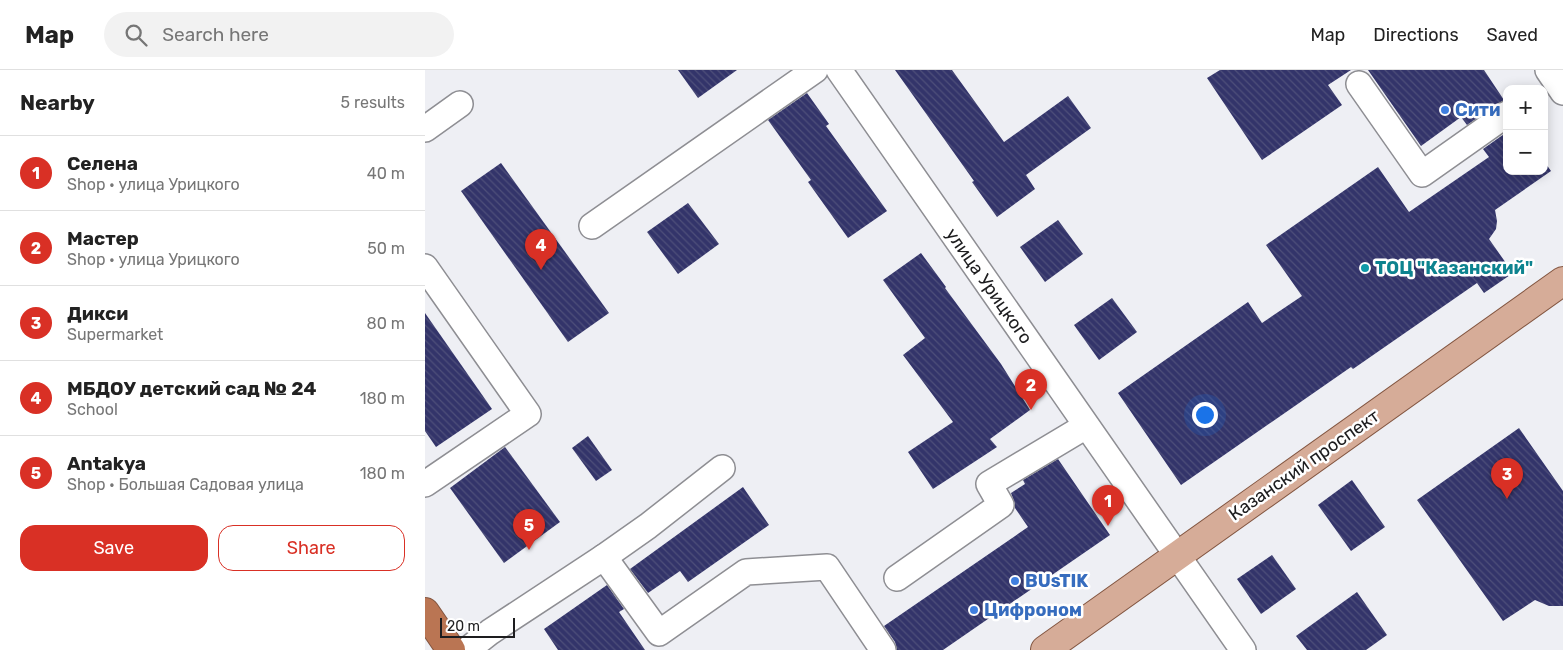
<!DOCTYPE html>
<html lang="en">
<head>
<meta charset="utf-8">
<style>
  :root { --surface:#fff; --page:#f2f2f2; --text:#222; --muted:#767676; --line:#e0e0e0; --accent:#d93025 }
  body { margin:0; font-family:Rubik,sans-serif; background:var(--page); color:var(--text) }
  .controls { position:absolute; right:15px; top:15px; display:grid; overflow:hidden; border-radius:10px; box-shadow:0 2px 12px #0003 }
  .controls button { width:45px; height:45px; display:grid; place-items:center; padding:0; border:0; border-bottom:1px solid var(--line); background:var(--surface); color:var(--text); font:25px sans-serif }
  .scale { position:absolute; left:15px; bottom:12px; width:75px; box-sizing:border-box; padding-left:5px; border:2px solid #1d1d1f; border-top:0; font-size:14px; line-height:18px; white-space:nowrap; color:#1d1d1f; -webkit-text-stroke:4px #fff; paint-order:stroke }
  .you { position:absolute; left:779px; top:344px; width:18px; height:18px; margin:-12px; border:4px solid #fff; border-radius:50%; background:#1a73e8; box-shadow:0 0 0 8px #1a73e833 }
  .badge { display:grid; place-items:center; width:32px; height:32px; border-radius:50%; background:var(--accent); color:#fff; font-size:16px; font-weight:700 }
  .pin { position:absolute; translate:-50% -41px; filter:drop-shadow(0 1px 2px #0008) }
  .pin::after { content:''; position:absolute; top:26px; width:18px; height:15px; background:inherit; clip-path:polygon(0 0,100% 0,50% 100%) }
  .list { margin:0; padding:0; list-style:none }
  h2 { display:flex; justify-content:space-between; align-items:center; height:65px; margin:0; padding:0 20px; font-size:21px }
  h2 small { font-size:16px; font-weight:400; color:var(--muted) }
  .list li { display:grid; grid-template-columns:32px 1fr auto; gap:15px; align-items:center; box-sizing:border-box; height:75px; padding:0 20px; border-top:1px solid var(--line) }
  .list b { display:block; font-size:19px; white-space:nowrap }
  .list p { margin:0; font-size:16px; white-space:nowrap; color:var(--muted) }
  .list em { font-size:16px; font-style:normal; color:var(--muted) }
  .actions { display:flex; gap:10px; padding:15px 20px }
  .actions a { flex:1; padding:11px 0; border:1px solid var(--accent); border-radius:15px; text-align:center; font-size:18px; color:var(--accent) }
  .actions .main { background:var(--accent); color:#fff }
  .icon { flex:none; width:28px; height:28px; fill:none; stroke:currentColor; stroke-width:2; stroke-linecap:round; stroke-linejoin:round }
  .map { position:relative; flex:none; width:1138px; height:580px; overflow:hidden }
  header { display:flex; align-items:center; gap:30px; box-sizing:border-box; height:70px; padding:0 25px; background:var(--surface); border-bottom:1px solid var(--line) }
  header strong { font-size:24px }
  nav { display:flex; gap:28px; margin-inline-start:auto; font-size:18px }
  .search { width:350px; height:45px; background:var(--page); display:flex; align-items:center; gap:12px; box-sizing:border-box; padding:0 18px; border-radius:28px; color:var(--muted); font-size:19px }
  main { display:flex }
  aside { flex:1; background:var(--surface) }
  .map>svg:first-child { display:block }
  .building { fill:url(#building-back-hatch) }
  .lines { fill:none; stroke-linecap:round; stroke-linejoin:round }
  .minor-casing { stroke:#8e8e93; stroke-width:28 }
  .major-casing { stroke:#835641; stroke-width:30 }
  .highway-casing { stroke:#835641; stroke-width:30 }
  .minor { stroke:#fff; stroke-width:25 }
  .major { stroke:#d6ac98; stroke-width:28 }
  .highway { stroke:#ba7553; stroke-width:28 }
  .shop-dot { fill:#3f7fe0; stroke:#fff; stroke-width:2 }
  .culture-dot { fill:#0f9aa8; stroke:#fff; stroke-width:2 }
  .labels { text-anchor:middle; dominant-baseline:central; stroke-width:5; stroke-linejoin:round; paint-order:stroke }
  .shop-label { font-size:18px; font-weight:bold; fill:#366cbe; stroke:#fff; text-anchor:start }
  .culture-label { font-size:18px; font-weight:bold; fill:#0d838f; stroke:#fff; text-anchor:start }
  .street-label { font-size:18px; fill:#1d1d1f; stroke:#fff }
</style>
</head>
<body>
<header>
<strong>Map</strong>
<div class="search"><svg class="icon" aria-label="search" viewBox="0 0 24 24"><circle cx="10" cy="10" r="6"/><path d="M15 15l6 6"/></svg>Search here</div>
<nav><a>Map</a><a>Directions</a><a>Saved</a></nav>
</header>
<main>
<aside>
<h2>Nearby<small>5 results</small></h2>
<ul class="list">
<li><span class="badge">1</span><div><b>Селена</b><p>Shop · улица Урицкого</p></div><em>40 m</em></li>
<li><span class="badge">2</span><div><b>Мастер</b><p>Shop · улица Урицкого</p></div><em>50 m</em></li>
<li><span class="badge">3</span><div><b>Дикси</b><p>Supermarket</p></div><em>80 m</em></li>
<li><span class="badge">4</span><div><b>МБДОУ детский сад № 24</b><p>School</p></div><em>180 m</em></li>
<li><span class="badge">5</span><div><b>Antakya</b><p>Shop · Большая Садовая улица</p></div><em>180 m</em></li>
</ul>
<div class="actions"><a class="main">Save</a><a>Share</a></div>
</aside>
<div class="map">
<svg width="1138" height="580" viewBox="0 0 1138 580">
  <defs>
    <pattern id="building-back-hatch" width="6" height="6" patternUnits="userSpaceOnUse" patternTransform="scale(1.25)"><rect width="6" height="6" fill="#33346a"/><path d="M-1 5l2 2M0 0l6 6M5-1l2 2" fill="none" stroke="#4e4f7a"/></pattern>
  </defs>
  <rect width="100%" height="100%" fill="#eeeff4"/>
  <g class="building">
    <polygon points="253,0 312,0 273,28"/>
    <polygon points="470,0 527,0 579,72 643,26 666,58 601,105 610,119 572,147 547,112 549,111"/>
    <polygon points="795,0 926,0 903,15 917,35 837,90 782,8"/>
    <polygon points="943,0 1059,0 1079,30 1042,55 1036,47 996,76"/>
    <polygon points="382,23 404,54 401,56 462,141 423,168 383,112 386,110 343,50"/>
    <polygon points="1082,62 1082,101 1119,101 1119,91 1126,101 1070,140 1072,151 1071,159 1064,169 1088,203 1059,223 1052,213 928,299 926,297 756,415 693,323 823,232 837,253 877,226 841,175 953,97 984,142 1064,87 1058,79"/>
    <polygon points="76,93 184,243 143,272 36,121"/>
    <polygon points="263,133 294,174 253,204 222,162"/>
    <polygon points="633,150 658,184 620,212 595,177"/>
    <polygon points="496,183 521,217 520,218 576,294 605,340 565,369 572,377 508,419 483,382 528,352 478,285 500,268 458,210"/>
    <polygon points="687,228 712,262 674,290 649,255"/>
    <polygon points="0,243 67,339 11,377 0,361"/>
    <polygon points="1094,358 1138,421 1138,536 1124,536 1110,530 1078,551 992,430"/>
    <polygon points="163,366 187,400 171,411 147,378"/>
    <polygon points="80,377 135,452 79,493 25,418"/>
    <polygon points="633,389 685,465 518,580 472,580 470,572 459,556 603,457 590,438 590,434 586,423 600,414 598,410"/>
    <polygon points="927,410 960,457 926,481 893,435"/>
    <polygon points="318,417 344,455 263,512 255,501 223,523 205,499"/>
    <polygon points="847,485 871,519 836,544 812,509"/>
    <polygon points="182,515 199,539 194,542 220,580 133,580 119,559"/>
    <polygon points="932,522 962,565 941,580 882,580 871,566"/>
  </g>
  <g class="lines">
    <defs>
      <g id="minor">
        <polyline points="414,0 818,580"/>
        <polyline points="1123,0 1138,22"/>
        <polyline points="934,14 997,104 1082,44"/>
        <polyline points="0,59 35,34"/>
        <polyline points="167,156 390,0"/>
        <polyline points="0,197 103,344 0,414"/>
        <polyline points="179,487 223,456 297,398"/>
        <polyline points="472,508 576,435 564,414 661,356"/>
        <polyline points="42,580 65,562 179,487 234,563 321,502 402,497 458,580"/>
      </g>
      <polyline id="major" points="620,580 1138,211"/>
      <polyline id="highway" points="0,542 26,580"/>
    </defs>
    <use href="#minor" class="minor-casing"/>
    <use href="#major" class="major-casing"/>
    <use href="#highway" class="highway-casing"/>
    <use href="#minor" class="minor"/>
    <use href="#major" class="major"/>
    <use href="#highway" class="highway"/>
  </g>
  <g class="shop-dot">
    <circle cx="1020" cy="40" r="5"/>
    <circle cx="590" cy="511" r="5"/>
    <circle cx="549" cy="540" r="5"/>
  </g>
  <circle class="culture-dot" cx="940" cy="198" r="5"/>
  <g class="labels">
    <g class="shop-label">
      <text x="1030" y="40">Сити</text>
      <text x="600" y="511">BUsTIK</text>
      <text x="559" y="540">Цифроном</text>
    </g>
    <g class="culture-label">
      <text x="950" y="198">ТОЦ "Казанский"</text>
    </g>
    <g class="street-label">
      <text transform="translate(564 216) rotate(55)">улица Урицкого</text>
      <text transform="translate(879 395) rotate(-35)">Казанский проспект</text>
    </g>
  </g>
</svg>
<div class="controls">
<button>+</button>
<button>−</button>
</div>
<div class="scale">20 m</div>
<div class="you"></div>
<div class="pin badge" style="left:683px;top:456px">1</div>
<div class="pin badge" style="left:606px;top:340px">2</div>
<div class="pin badge" style="left:1082px;top:429px">3</div>
<div class="pin badge" style="left:116px;top:200px">4</div>
<div class="pin badge" style="left:104px;top:480px">5</div>
</div>
</main>
</body>
</html>
